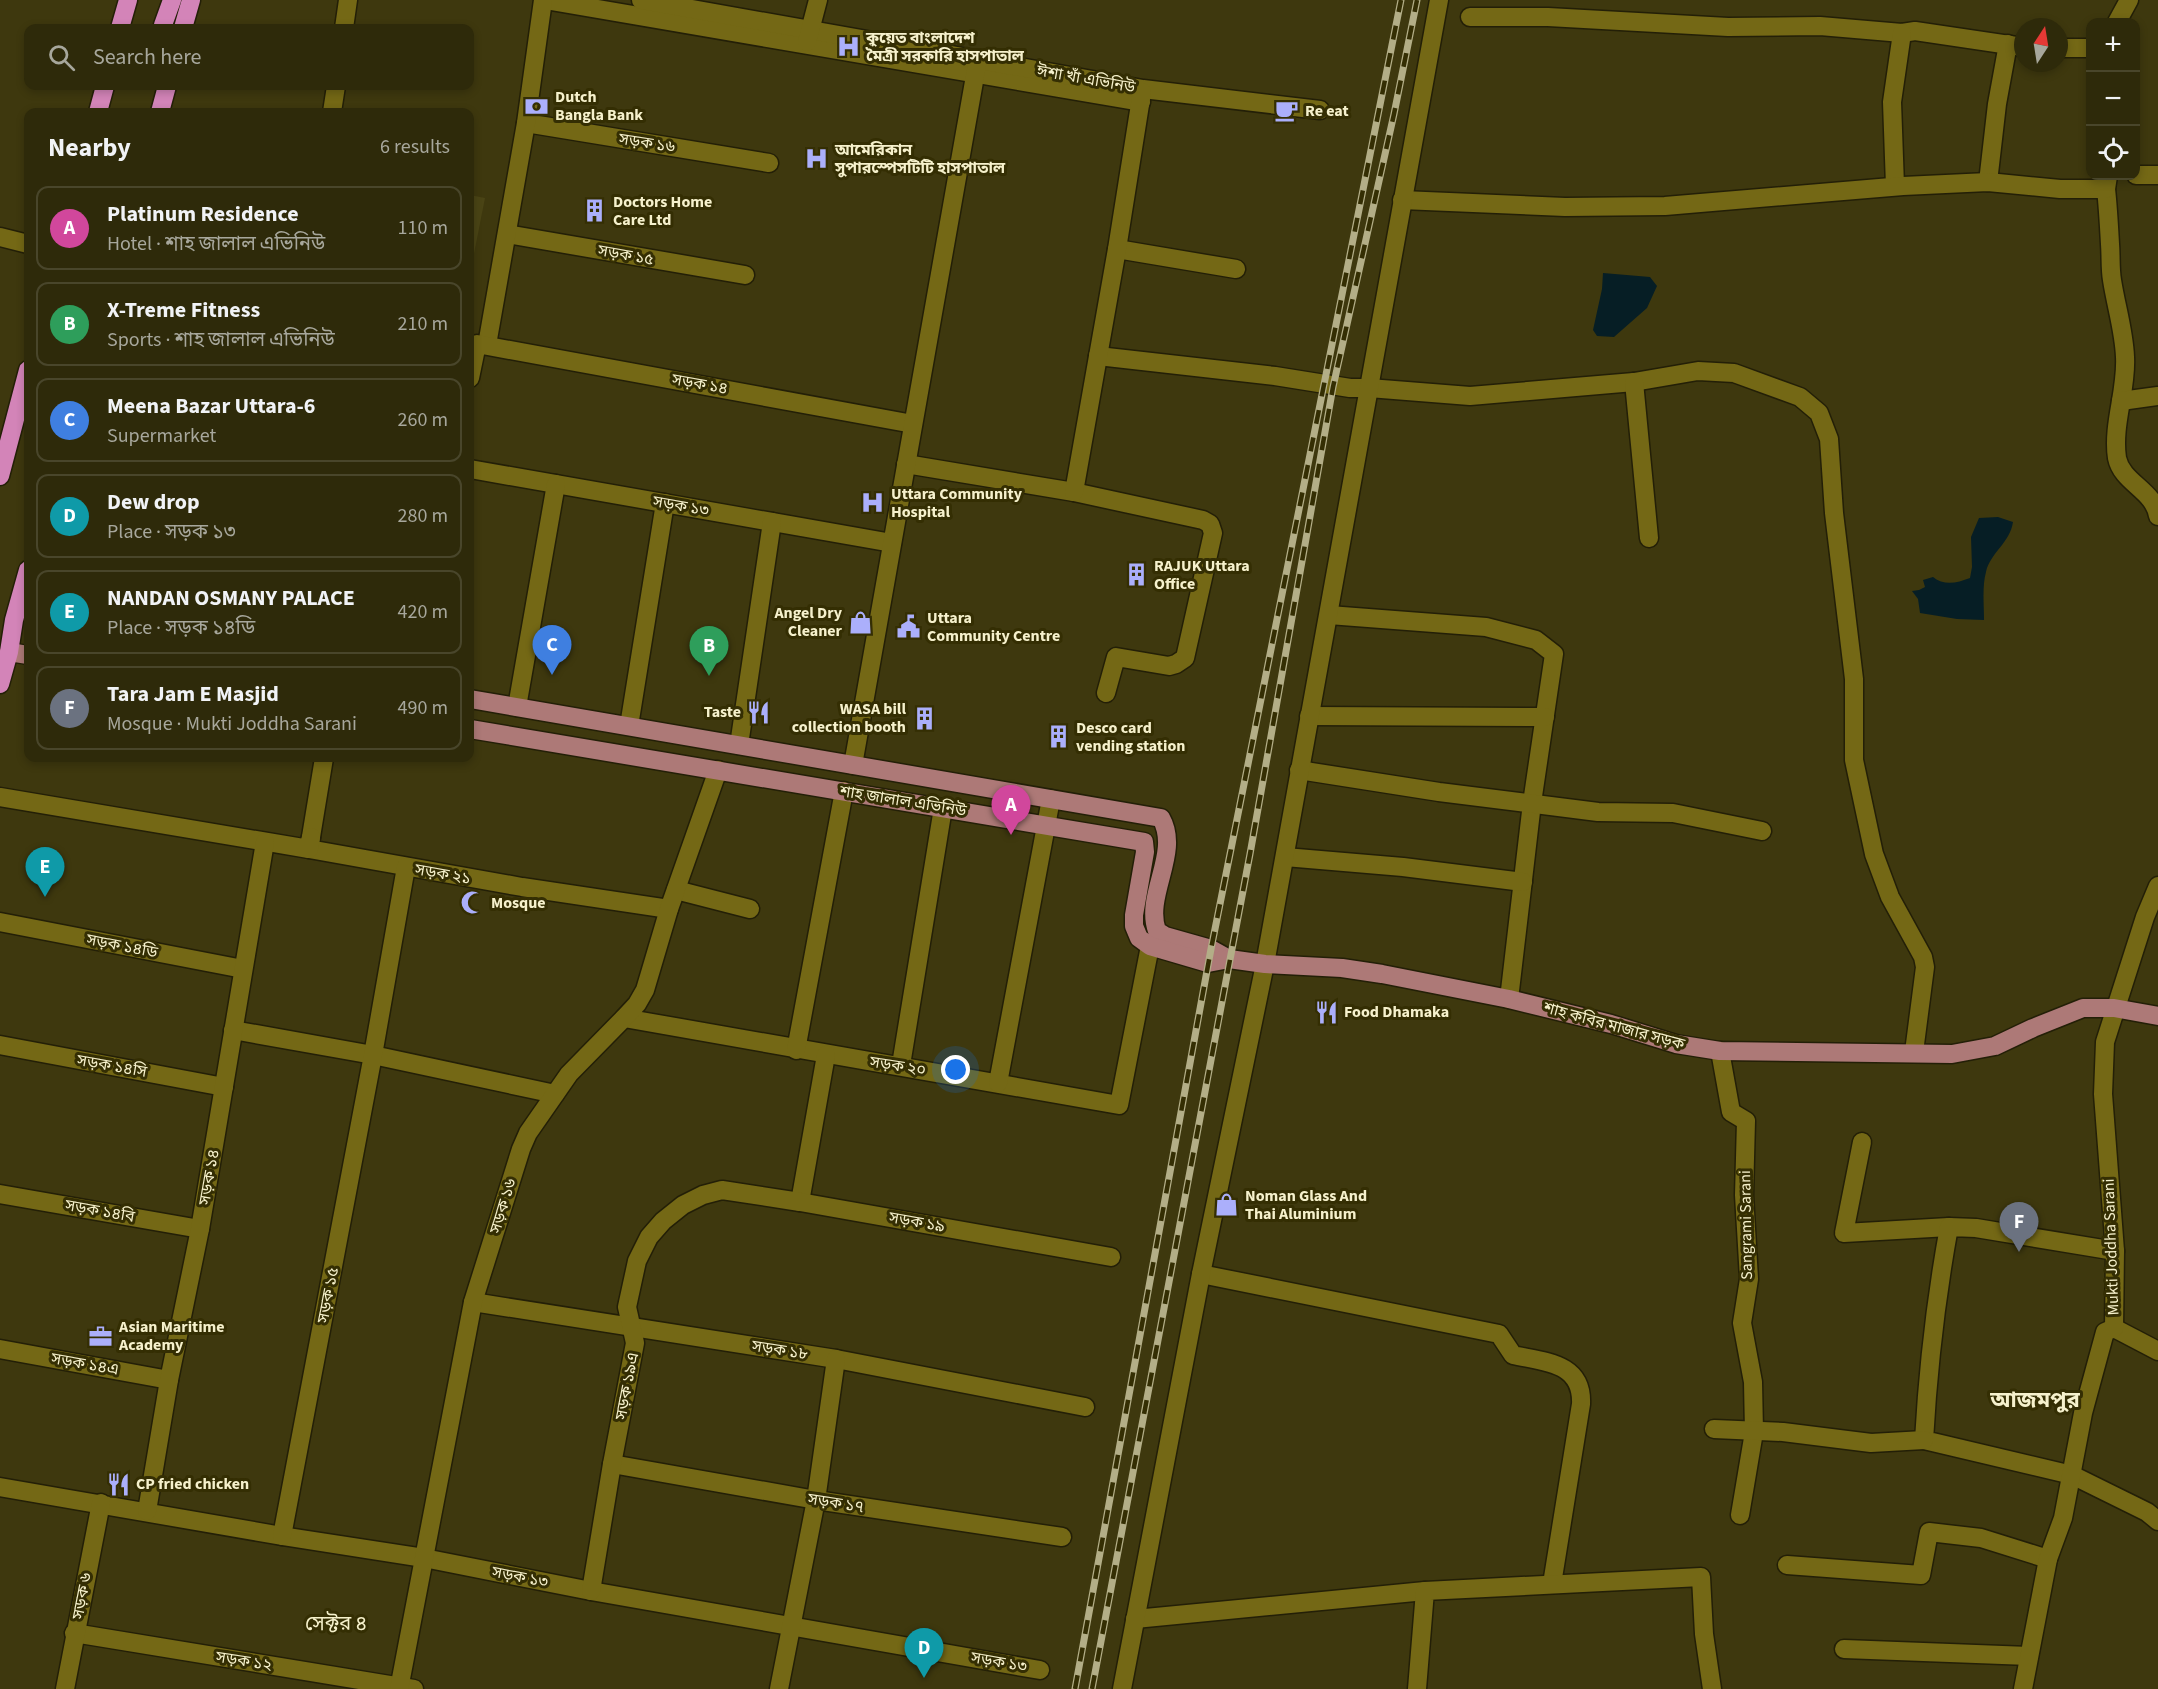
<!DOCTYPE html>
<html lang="en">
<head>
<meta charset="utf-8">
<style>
  :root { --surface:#2e2a0a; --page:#363213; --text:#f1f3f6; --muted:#a7a79c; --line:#49462b; --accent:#db2777 }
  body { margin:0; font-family:"Source Sans 3","Noto Sans Bengali",sans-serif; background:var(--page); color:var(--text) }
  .controls { position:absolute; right:18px; top:18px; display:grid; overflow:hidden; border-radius:12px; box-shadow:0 3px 9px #0003 }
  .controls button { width:54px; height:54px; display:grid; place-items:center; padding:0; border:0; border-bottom:2px solid var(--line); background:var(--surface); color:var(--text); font:30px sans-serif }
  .compass { position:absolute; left:2014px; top:18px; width:54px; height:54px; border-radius:50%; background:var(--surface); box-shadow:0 3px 9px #0003; rotate:12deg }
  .you { position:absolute; left:956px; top:1070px; width:21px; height:21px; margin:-15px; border:4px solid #fff; border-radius:50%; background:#1a73e8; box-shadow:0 0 0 9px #1a73e833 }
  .badge { display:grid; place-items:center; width:39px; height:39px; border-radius:50%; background:var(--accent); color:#fff; font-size:20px; font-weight:700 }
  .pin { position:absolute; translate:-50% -50px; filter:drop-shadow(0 2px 3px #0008) }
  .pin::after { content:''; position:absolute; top:32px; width:21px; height:18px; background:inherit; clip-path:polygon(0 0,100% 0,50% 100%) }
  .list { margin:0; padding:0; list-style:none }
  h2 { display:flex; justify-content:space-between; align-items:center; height:78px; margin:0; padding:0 24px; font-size:26px }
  h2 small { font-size:20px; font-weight:400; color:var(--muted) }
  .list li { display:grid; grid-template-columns:39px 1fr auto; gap:18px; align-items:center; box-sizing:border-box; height:84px; margin:0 12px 12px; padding:0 12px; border:2px solid var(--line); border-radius:12px }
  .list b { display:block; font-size:22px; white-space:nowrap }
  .list p { margin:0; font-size:20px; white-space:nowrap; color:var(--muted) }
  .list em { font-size:20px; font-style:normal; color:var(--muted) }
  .icon { flex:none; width:33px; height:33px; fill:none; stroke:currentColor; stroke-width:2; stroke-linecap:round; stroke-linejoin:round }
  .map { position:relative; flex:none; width:2158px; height:1689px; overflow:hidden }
  .search { position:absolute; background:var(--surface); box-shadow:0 3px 9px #0003; left:24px; top:24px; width:450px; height:66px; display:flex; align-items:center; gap:15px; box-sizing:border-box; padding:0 21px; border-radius:12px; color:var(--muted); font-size:22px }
  .panel { position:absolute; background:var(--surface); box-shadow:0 3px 9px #0003; left:24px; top:108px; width:450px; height:654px; border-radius:12px }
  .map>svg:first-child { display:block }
  .built { fill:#4a4415 }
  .water { fill:#061e25 }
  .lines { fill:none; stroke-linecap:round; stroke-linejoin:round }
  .minor-casing { stroke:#231f07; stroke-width:21 }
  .major-casing { stroke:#231f07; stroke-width:21 }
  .highway-casing { stroke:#231f07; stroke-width:21 }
  .minor { stroke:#746815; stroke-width:18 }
  .major { stroke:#ad7977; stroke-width:18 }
  .highway { stroke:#d384b8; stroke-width:18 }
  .rail-casing { stroke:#b3ae87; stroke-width:7 }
  .rail { stroke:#342e03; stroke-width:4.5; stroke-dasharray:14; stroke-linecap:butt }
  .labels { text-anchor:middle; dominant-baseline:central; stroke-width:6; stroke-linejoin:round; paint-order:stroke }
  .poi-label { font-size:16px; font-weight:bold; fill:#f6f1cc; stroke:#342e03; text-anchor:start }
  .street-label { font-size:16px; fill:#f6f1cc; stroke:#342e03 }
  .quarter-label { font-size:20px; fill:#f6f1cc; stroke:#342e03 }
  .district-label { font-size:22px; font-weight:bold; fill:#f6f1cc; stroke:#342e03 }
</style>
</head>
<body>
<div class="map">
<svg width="2158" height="1689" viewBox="0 0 2158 1689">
  <rect width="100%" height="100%" fill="#3e380e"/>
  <polygon class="built" points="470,195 485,198 470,274"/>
  <g class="water">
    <polygon points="1603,273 1650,277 1657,286 1647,308 1614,337 1597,336 1593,330 1602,289"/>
    <path d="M1998,517L2013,522C2010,543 1990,553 1986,572C1982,586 1984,605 1984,620L1957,619L1920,613L1918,599L1912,591L1919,590L1925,587L1923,580L1933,577C1944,586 1957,583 1970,578L1972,567L1971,537L1979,518Z"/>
  </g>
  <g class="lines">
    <defs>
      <g id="minor">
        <polyline points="545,0 1141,102"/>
        <polyline points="641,0 1143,89 1320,110"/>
        <polyline points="1470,17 1548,17 1728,27 1820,26 1902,33 1915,31 2023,47"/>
        <polyline points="2117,22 2129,0"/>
        <polyline points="344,28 348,0"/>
        <polyline points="807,42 818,0"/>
        <polyline points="2059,48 2090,48"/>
        <polyline points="332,112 336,86"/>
        <polyline points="526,123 769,163"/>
        <polyline points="2136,175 2158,175"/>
        <path d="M2108,176L2106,189C2108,207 2109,226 2110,244C2111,256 2110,269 2112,280C2116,306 2124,331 2125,357C2127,390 2112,425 2117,458C2122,483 2154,490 2158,516"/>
        <polyline points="1988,182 1997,104 2008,44"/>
        <polyline points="1895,186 1892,102 1902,33"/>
        <polyline points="1402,200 1565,207 1665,206 1903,186 1988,182 2060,189 2106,189"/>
        <polyline points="507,234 745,275"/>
        <polyline points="0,237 28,244"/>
        <polyline points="1117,249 1236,269"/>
        <polyline points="487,345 526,123 543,0"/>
        <polyline points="1098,356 1275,376 1350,388 1369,388 1470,396 1634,382 1698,371 1734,373 1800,397 1819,413 1829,439 1834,513 1854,679 1854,760 1874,854 1890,897 1923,957 1925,967 1914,1052"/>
        <polyline points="470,378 477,344 913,424"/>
        <polyline points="1634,382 1649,538"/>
        <polyline points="2121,401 2158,396"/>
        <polyline points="906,464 1074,492 1203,520 1210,524 1213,533 1185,658 1176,664 1169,666 1116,657 1106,693"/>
        <polyline points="470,469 892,543"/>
        <polyline points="1074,492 1117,249 1142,92"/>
        <polyline points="1329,615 1486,627 1536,640 1554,654 1532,803 1509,999"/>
        <polyline points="517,707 556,484"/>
        <polyline points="1309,716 1545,717"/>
        <polyline points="629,726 665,503"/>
        <polyline points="739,745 772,522"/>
        <polyline points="324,758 309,849 522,887 669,909"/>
        <polyline points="853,765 978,59"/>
        <polyline points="1299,770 1439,792 1598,812 1673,813 1762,831"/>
        <polyline points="0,797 309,849 311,837"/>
        <polyline points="1285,857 1403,867 1523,882"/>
        <polyline points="676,890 750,909"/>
        <polyline points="0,922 243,969"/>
        <polyline points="624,1018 1119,1105 1150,946"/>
        <polyline points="233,1030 373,1055 555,1094"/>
        <polyline points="0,1045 224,1087"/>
        <polyline points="796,1050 844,791"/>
        <polyline points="1720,1051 1731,1112 1746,1121 1744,1195 1749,1279 1742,1323 1753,1382 1754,1432 1740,1515"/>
        <polyline points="901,1065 943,808"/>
        <polyline points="998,1083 1051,799"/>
        <polyline points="1862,1142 1844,1233 1949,1227"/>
        <polyline points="0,1194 200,1229"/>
        <polyline points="800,1202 826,1055"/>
        <path d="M2115,1251L1976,1228L1949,1227C1936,1298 1928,1368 1924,1440L2072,1475L2147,1512L2158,1521"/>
        <path d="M1201,1274L1499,1334L1513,1355C1544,1362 1583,1362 1581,1404L1552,1584"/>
        <polyline points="473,1302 836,1359 1085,1407"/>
        <polyline points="2114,1328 2158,1351"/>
        <polyline points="0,1349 169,1380"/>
        <polyline points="1714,1429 1783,1432 1871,1443 1924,1440"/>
        <polyline points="612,1464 816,1500 1062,1537"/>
        <polyline points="0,1487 282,1536 424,1558 591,1591 1040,1670"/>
        <polyline points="147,1511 169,1380 200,1229 265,842"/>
        <polyline points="282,1536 373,1055 406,867"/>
        <polyline points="1787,1565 1921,1575 1929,1532 1981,1538 2048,1559"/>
        <polyline points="591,1591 612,1464 635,1343 627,1307 637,1261 649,1237 663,1221 683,1205 703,1195 722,1190 800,1202 1111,1257"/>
        <polyline points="1135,1619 1425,1591"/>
        <polyline points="74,1633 414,1689"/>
        <polyline points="1844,1649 2029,1656"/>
        <polyline points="65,1689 101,1503"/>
        <polyline points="399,1689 473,1302 521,1149 528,1133 569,1074 624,1018 637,1004 645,990 669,909 718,770"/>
        <polyline points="779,1689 816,1500 836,1359"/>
        <polyline points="1122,1689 1201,1274 1265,964 1439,0"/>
        <polyline points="1417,1689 1425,1591 1701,1577 1704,1634 1712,1689"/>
        <polyline points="2023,1689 2048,1559 2063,1518 2083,1413 2105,1332 2114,1328 2115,1251 2103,1094 2105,1042 2145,917 2158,886"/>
      </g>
      <g id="major">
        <polyline points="9,652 28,655"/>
        <path d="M470,699L1161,818C1181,853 1144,895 1157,931L1165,936L1211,949L1229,959L1265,964L1342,968L1382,974L1509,999L1611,1024L1676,1044L1720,1051L1952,1054L1995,1046L2033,1028L2083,1008H2114L2158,1016"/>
        <polyline points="470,729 1144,842 1145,852 1134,915 1134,926 1139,938 1150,946 1208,963 1229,959"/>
      </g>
      <g id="highway">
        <polyline points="163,25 172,0"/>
        <polyline points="120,28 128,0"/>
        <polyline points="183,28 191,0"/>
        <polyline points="98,112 105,86"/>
        <polyline points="160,112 167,86"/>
        <polyline points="0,476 28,370"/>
        <polyline points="0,684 9,652 14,620 28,570"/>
      </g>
    </defs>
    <use href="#minor" class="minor-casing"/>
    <use href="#major" class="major-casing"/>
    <use href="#highway" class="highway-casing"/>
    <use href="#minor" class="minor"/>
    <use href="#major" class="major"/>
    <use href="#highway" class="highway"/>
    <defs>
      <g id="rail">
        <polyline points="1075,1689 1211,949 1401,0"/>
        <polyline points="1092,1689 1250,854 1333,387 1394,114 1417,0"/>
      </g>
    </defs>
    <use href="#rail" class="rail-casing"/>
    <use href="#rail" class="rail"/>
  </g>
  <defs>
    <symbol id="hospital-bare" viewBox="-9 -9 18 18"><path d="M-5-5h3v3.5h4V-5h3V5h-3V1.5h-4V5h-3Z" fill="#abaffb" stroke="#342e03" stroke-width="2.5" paint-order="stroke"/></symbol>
    <symbol id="bank-bare" viewBox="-9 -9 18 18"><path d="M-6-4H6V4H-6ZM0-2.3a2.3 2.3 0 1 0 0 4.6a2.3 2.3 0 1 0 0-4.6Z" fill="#abaffb" stroke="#342e03" stroke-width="2.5" paint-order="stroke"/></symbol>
    <symbol id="cafe-bare" viewBox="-9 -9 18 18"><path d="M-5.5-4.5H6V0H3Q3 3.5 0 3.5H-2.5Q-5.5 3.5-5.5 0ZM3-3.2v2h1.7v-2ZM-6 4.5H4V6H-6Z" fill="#abaffb" stroke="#342e03" stroke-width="2.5" paint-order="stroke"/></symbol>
    <symbol id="building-bare" viewBox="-9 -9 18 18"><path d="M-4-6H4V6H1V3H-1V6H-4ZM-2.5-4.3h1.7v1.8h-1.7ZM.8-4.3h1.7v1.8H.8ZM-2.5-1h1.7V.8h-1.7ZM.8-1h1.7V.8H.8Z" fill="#abaffb" stroke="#342e03" stroke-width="2.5" paint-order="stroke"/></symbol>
    <symbol id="shop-bare" viewBox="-9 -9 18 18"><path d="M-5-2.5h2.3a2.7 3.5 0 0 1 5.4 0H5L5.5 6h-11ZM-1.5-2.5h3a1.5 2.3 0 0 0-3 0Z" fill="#abaffb" stroke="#342e03" stroke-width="2.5" paint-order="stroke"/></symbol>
    <symbol id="civic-bare" viewBox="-9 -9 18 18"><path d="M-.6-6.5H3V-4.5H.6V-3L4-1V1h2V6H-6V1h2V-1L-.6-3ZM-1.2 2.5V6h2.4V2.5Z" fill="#abaffb" stroke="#342e03" stroke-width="2.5" paint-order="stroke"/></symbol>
    <symbol id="restaurant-bare" viewBox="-9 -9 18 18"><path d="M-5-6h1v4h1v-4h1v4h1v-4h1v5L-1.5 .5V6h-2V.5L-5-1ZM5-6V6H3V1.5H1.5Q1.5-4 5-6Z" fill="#abaffb" stroke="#342e03" stroke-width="2.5" paint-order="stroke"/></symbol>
    <symbol id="mosque-bare" viewBox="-9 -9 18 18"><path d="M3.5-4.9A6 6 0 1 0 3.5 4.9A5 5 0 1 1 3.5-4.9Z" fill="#abaffb" stroke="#342e03" stroke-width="2.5" paint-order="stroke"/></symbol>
    <symbol id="office-bare" viewBox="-9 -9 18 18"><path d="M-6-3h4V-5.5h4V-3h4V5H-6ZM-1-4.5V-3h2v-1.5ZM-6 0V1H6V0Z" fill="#abaffb" stroke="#342e03" stroke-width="2.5" paint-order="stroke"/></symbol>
  </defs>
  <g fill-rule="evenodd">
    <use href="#hospital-bare" x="832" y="30" width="33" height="33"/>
    <use href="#bank-bare" x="520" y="90" width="33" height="33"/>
    <use href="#cafe-bare" x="1270" y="94" width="33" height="33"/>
    <use href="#hospital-bare" x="800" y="142" width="33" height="33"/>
    <use href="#building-bare" x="578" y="194" width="33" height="33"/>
    <use href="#hospital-bare" x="856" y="486" width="33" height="33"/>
    <use href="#building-bare" x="1120" y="558" width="33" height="33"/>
    <use href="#shop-bare" x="844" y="606" width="33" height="33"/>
    <use href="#civic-bare" x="892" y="610" width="33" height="33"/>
    <use href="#restaurant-bare" x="742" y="696" width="33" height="33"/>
    <use href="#building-bare" x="908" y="702" width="33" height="33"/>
    <use href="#building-bare" x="1042" y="720" width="33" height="33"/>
    <use href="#mosque-bare" x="456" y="886" width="33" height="33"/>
    <use href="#restaurant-bare" x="1310" y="996" width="33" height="33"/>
    <use href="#shop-bare" x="1210" y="1188" width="33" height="33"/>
    <use href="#office-bare" x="84" y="1320" width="33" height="33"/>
    <use href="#restaurant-bare" x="102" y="1468" width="33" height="33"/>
  </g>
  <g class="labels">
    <g class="poi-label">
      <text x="866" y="38">কুয়েত বাংলাদেশ<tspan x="866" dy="18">মৈত্রী সরকারি হাসপাতাল</tspan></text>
      <text x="555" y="97">Dutch<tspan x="555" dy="18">Bangla Bank</tspan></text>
      <text x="1305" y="111">Re eat</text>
      <text x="835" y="150">আমেরিকান<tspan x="835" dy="18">সুপারস্পেসটিটি হাসপাতাল</tspan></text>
      <text x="613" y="202">Doctors Home<tspan x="613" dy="18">Care Ltd</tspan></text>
      <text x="891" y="494">Uttara Community<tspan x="891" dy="18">Hospital</tspan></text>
      <text x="1154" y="566">RAJUK Uttara<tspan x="1154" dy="18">Office</tspan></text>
      <text x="842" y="613" text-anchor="end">Angel Dry<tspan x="842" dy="18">Cleaner</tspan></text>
      <text x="927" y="618">Uttara<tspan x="927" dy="18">Community Centre</tspan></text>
      <text x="906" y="709" text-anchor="end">WASA bill<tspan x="906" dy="18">collection booth</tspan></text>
      <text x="741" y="712" text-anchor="end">Taste</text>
      <text x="1076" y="728">Desco card<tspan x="1076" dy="18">vending station</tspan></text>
      <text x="491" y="903">Mosque</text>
      <text x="1344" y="1012">Food Dhamaka</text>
      <text x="1245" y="1196">Noman Glass And<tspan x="1245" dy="18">Thai Aluminium</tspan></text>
      <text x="119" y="1327">Asian Maritime<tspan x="119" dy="18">Academy</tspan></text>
      <text x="136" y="1484">CP fried chicken</text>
    </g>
    <g class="street-label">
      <text transform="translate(1086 79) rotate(10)">ঈশা খাঁ এভিনিউ</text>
      <text transform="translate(647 143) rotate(9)">সড়ক ১৬</text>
      <text transform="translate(626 255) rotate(10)">সড়ক ১৫</text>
      <text transform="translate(700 384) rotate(10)">সড়ক ১৪</text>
      <text transform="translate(681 506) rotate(10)">সড়ক ১৩</text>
      <text transform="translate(903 801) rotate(9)">শাহ জালাল এভিনিউ</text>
      <text transform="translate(443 874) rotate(10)">সড়ক ২১</text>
      <text transform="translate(122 946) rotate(11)">সড়ক ১৪ডি</text>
      <text transform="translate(1614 1026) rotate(15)">শাহ কবির মাজার সড়ক</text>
      <text transform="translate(112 1066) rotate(10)">সড়ক ১৪সি</text>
      <text transform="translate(898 1066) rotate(9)">সড়ক ২০</text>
      <text transform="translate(209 1177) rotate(-80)">সড়ক ১৪</text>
      <text transform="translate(503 1206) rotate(-73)">সড়ক ১৬</text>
      <text transform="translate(100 1211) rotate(10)">সড়ক ১৪বি</text>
      <text transform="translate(917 1222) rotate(10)">সড়ক ১৯</text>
      <text transform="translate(1746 1225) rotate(-91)">Sangrami Sarani</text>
      <text transform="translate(2111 1247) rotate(-92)">Mukti Joddha Sarani</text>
      <text transform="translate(328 1295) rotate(-79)">সড়ক ১৫</text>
      <text transform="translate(780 1350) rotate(9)">সড়ক ১৮</text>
      <text transform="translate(85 1364) rotate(10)">সড়ক ১৪এ</text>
      <text transform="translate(627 1386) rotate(-79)">সড়ক ১৯এ</text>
      <text transform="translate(836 1503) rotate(9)">সড়ক ১৭</text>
      <text transform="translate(520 1577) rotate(11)">সড়ক ১৩</text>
      <text transform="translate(82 1596) rotate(-79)">সড়ক ৬</text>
      <text transform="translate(244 1661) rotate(9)">সড়ক ১২</text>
      <text transform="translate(999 1662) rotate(10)">সড়ক ১৩</text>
    </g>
    <g class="quarter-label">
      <text x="336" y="1624">সেক্টর ৪</text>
    </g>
    <g class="district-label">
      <text x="2035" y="1400">আজমপুর</text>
    </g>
  </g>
</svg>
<div class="controls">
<button>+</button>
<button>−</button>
<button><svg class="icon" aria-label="locate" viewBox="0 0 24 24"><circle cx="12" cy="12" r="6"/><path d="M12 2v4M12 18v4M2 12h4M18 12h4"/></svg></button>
</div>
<svg class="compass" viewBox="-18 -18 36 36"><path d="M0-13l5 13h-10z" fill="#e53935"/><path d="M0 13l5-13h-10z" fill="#a7a79c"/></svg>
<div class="you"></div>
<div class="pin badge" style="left:1011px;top:835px;background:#d1479c">A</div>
<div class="pin badge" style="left:709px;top:676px;background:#2e9e5b">B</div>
<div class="pin badge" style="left:552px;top:675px;background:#3f7fe0">C</div>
<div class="pin badge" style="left:924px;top:1678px;background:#0f9aa8">D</div>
<div class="pin badge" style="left:45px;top:897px;background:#0f9aa8">E</div>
<div class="pin badge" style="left:2019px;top:1252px;background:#6b7280">F</div>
<div class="search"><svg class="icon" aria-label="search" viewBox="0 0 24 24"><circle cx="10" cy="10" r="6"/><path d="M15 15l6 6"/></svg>Search here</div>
<section class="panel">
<h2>Nearby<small>6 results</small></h2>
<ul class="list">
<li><span class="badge" style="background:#d1479c">A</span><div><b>Platinum Residence</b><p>Hotel · শাহ জালাল এভিনিউ</p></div><em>110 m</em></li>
<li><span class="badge" style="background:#2e9e5b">B</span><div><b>X-Treme Fitness</b><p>Sports · শাহ জালাল এভিনিউ</p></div><em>210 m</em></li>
<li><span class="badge" style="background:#3f7fe0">C</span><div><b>Meena Bazar Uttara-6</b><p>Supermarket</p></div><em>260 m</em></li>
<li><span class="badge" style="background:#0f9aa8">D</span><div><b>Dew drop</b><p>Place · সড়ক ১৩</p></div><em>280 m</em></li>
<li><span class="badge" style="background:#0f9aa8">E</span><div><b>NANDAN OSMANY PALACE</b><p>Place · সড়ক ১৪ডি</p></div><em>420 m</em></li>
<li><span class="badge" style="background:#6b7280">F</span><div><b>Tara Jam E Masjid</b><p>Mosque · Mukti Joddha Sarani</p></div><em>490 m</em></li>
</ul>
</section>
</div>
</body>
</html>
